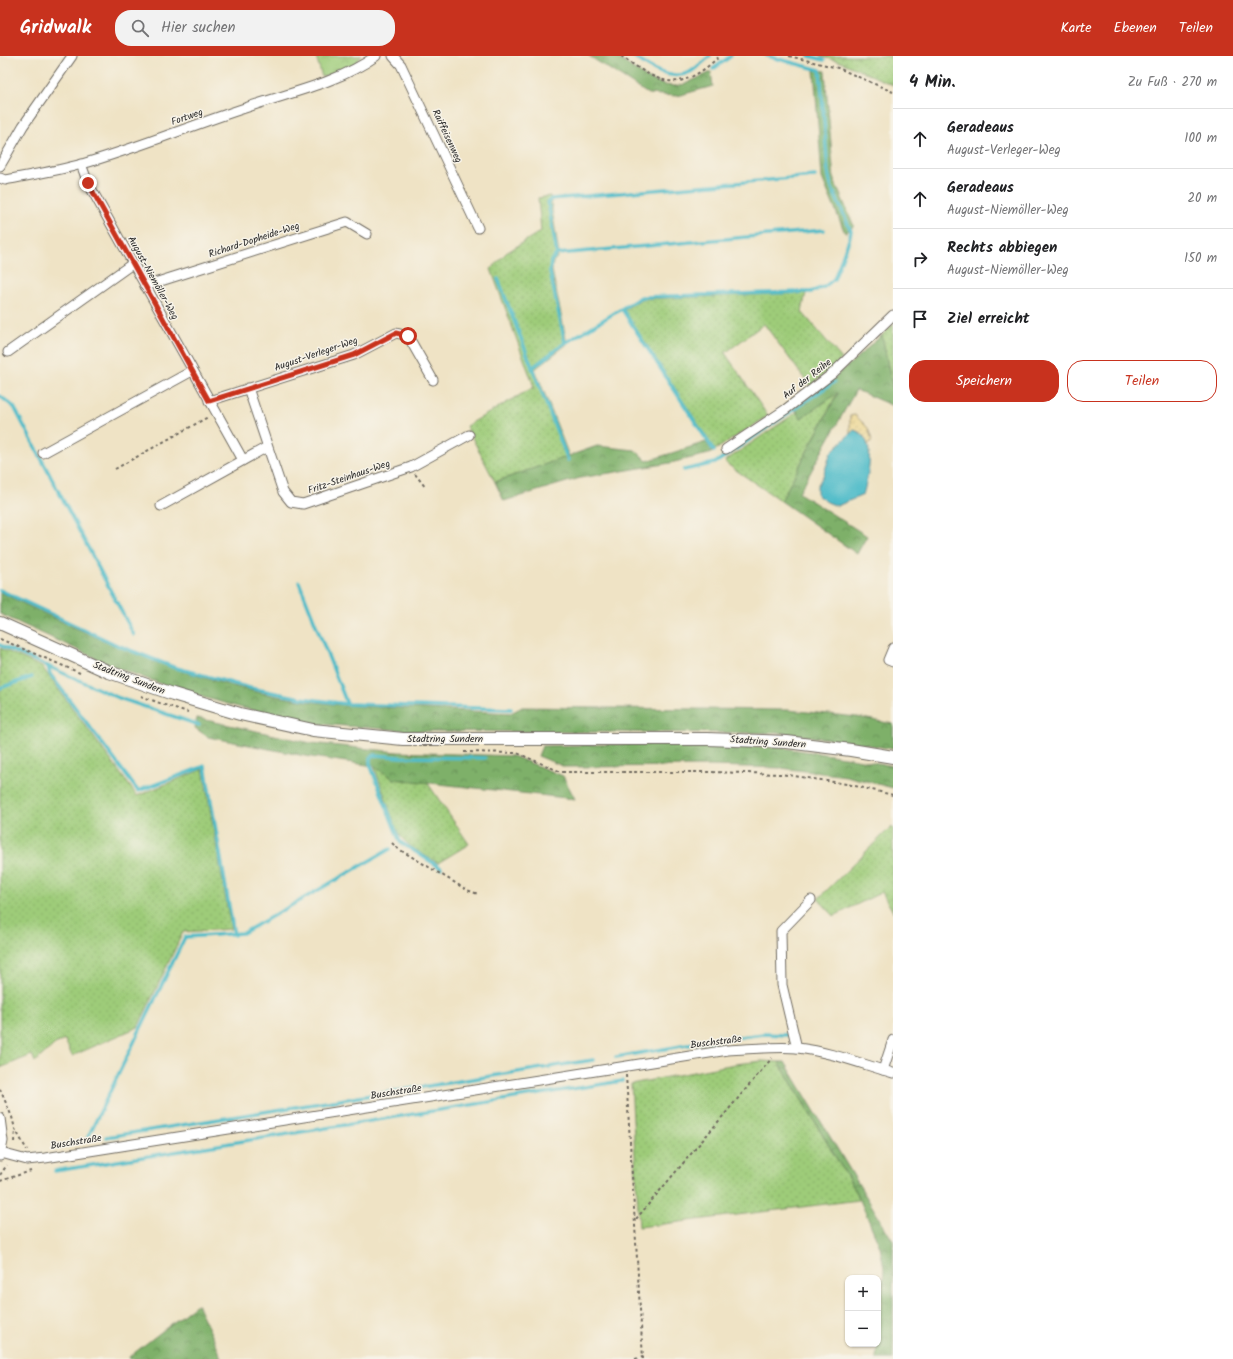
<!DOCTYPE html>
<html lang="de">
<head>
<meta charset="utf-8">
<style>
  :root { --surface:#fff; --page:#f2f2f2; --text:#202124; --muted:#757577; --line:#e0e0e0; --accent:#c8321e }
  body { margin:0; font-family:Kalam,sans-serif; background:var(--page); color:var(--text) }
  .controls { position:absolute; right:12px; bottom:12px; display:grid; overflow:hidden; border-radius:8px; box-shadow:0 1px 3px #0004 }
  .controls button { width:36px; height:36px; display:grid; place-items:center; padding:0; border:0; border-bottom:1px solid var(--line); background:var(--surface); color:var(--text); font:20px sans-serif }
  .stop { position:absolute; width:12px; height:12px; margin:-9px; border:3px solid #c8321e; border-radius:50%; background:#fff }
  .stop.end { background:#c8321e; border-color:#fff; box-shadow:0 1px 4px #0008 }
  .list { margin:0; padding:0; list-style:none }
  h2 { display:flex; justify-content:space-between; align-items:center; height:52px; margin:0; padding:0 16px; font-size:17px }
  h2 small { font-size:13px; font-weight:400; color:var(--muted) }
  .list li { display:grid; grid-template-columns:26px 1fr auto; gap:12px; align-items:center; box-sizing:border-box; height:60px; padding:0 16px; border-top:1px solid var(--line) }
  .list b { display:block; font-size:15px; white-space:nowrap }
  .list p { margin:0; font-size:13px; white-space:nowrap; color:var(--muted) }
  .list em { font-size:13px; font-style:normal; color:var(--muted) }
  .actions { display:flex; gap:8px; padding:12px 16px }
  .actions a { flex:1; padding:9px 0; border:1px solid var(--accent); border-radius:16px; text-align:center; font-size:14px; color:var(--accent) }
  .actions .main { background:var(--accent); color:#fff }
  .icon { flex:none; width:22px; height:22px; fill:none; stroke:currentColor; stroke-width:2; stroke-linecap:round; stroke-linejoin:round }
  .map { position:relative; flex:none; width:893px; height:1303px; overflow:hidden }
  header { display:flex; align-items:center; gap:24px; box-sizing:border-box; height:56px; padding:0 20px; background:var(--accent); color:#fff }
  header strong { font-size:19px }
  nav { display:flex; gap:22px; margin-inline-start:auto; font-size:14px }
  .search { width:280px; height:36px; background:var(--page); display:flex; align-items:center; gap:10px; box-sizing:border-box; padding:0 14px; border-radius:16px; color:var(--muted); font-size:15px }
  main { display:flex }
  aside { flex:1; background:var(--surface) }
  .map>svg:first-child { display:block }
  .grass { fill:url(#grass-dots); stroke:#647c52 }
  .forest { fill:url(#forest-crowns); stroke:#546e4a }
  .sand { fill:url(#sand-dots); stroke:#8c8264 }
  .park { fill:url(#park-crowns); stroke:#647c52 }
  .water { fill:#4fbcc9; stroke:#3d747a }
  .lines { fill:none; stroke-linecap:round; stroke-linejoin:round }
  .stream { stroke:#4fbcc9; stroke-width:3.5 }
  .minor-casing { stroke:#706b61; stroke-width:11 }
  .secondary-casing { stroke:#706b61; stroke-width:14 }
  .path { stroke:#706b61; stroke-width:2; stroke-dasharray:3 3; stroke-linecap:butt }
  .minor { stroke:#fff; stroke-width:9 }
  .secondary { stroke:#fff; stroke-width:12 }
  .route { stroke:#c8321e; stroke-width:5 }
  .labels { text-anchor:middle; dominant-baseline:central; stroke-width:3; stroke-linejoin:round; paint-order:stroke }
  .street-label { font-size:10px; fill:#2b2b2b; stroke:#f7f3e8 }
</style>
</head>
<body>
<header>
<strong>Gridwalk</strong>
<div class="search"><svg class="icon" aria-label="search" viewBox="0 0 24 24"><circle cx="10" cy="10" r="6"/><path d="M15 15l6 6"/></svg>Hier suchen</div>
<nav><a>Karte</a><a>Ebenen</a><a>Teilen</a></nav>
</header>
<main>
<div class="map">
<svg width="893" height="1303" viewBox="0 0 893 1303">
  <defs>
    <pattern id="grass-dots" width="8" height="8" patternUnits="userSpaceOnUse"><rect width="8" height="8" fill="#9ecc79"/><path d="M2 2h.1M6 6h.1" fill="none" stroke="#88af69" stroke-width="1.8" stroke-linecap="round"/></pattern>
    <pattern id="forest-crowns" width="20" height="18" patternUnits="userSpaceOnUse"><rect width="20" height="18" fill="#7eb069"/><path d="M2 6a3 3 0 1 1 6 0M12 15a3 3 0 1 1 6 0" fill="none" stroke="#678f57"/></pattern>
    <pattern id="sand-dots" width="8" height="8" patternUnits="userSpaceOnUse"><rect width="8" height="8" fill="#eeda9e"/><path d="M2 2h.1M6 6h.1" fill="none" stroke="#cb8" stroke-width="1.8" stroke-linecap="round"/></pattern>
    <pattern id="park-crowns" width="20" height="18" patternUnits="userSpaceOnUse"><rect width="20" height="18" fill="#9ecc79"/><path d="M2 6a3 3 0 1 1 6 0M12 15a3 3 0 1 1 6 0" fill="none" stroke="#88af69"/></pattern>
  </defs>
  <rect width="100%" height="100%" fill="#f7f3e8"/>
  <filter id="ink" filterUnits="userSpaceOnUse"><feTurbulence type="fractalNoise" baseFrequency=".025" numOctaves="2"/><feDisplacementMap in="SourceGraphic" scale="8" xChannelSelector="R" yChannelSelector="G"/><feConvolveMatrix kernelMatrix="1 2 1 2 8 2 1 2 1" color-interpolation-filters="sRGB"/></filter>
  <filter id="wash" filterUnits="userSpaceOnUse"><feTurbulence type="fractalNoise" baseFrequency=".012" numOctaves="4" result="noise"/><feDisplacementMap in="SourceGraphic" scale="16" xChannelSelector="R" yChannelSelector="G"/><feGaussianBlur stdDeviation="0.9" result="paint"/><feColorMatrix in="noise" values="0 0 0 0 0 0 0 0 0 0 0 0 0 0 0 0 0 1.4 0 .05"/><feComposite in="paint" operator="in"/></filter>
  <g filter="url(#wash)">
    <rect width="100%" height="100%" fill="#efe3c5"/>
    <g class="grass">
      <polygon points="820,0 893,0 893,29 841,6"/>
      <polygon points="550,140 559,199 553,206 552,214 567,288 535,313 569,400 495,426 466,370 534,331 491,213 506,197 541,175 538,142"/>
      <polygon points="806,237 802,256 842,303 810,330 764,268 725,297 768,360 715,394 624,254 641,243"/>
      <polygon points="893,268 893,336 882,279"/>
      <polygon points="838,336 781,445 727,408 725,405 797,356 801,362"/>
      <polygon points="0,592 42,611 137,740 203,713 231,873 183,876 138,971 72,1000 65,984 55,988 35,1006 32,999 0,1012"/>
      <path d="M374,710L394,723L427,726L469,788L438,807C422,798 407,791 397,775Z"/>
      <polygon points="892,770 893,772 893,856 882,836 834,860 818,843"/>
      <polygon points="762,1005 779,1006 857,1137 859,1144 639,1171 631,1028 735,1008"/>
    </g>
    <g class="forest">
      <polygon points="589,0 615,0 647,22 664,29 675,30 685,28 711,16 713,30 677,40 648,38"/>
      <polygon points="814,14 825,15 834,124 854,170 845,177 822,122"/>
      <polygon points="882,279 893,336 893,350 856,334 799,437 867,480 857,498 781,445 838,337 801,362 794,352 835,321"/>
      <polygon points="706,386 713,396 709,398 670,407 580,422 504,445 495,426 597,390 635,394 647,405"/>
      <path d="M0,536C96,583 194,628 300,644C334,649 368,651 403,652C439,654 475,655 511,657L522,651L788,654L857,661L893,668V693L851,686L783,677L412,675L319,668L242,652L177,634L113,610L0,558Z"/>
      <polygon points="197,662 311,687 398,696 513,700 563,720 575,743 394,723 374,710 305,700 208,681 195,672"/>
      <polygon points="667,687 784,692 851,702 893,710 893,732 846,720 781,712 710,710 565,711 538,700 542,690"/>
      <polygon points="779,1006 785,1006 893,1185 893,1303 876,1303 884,1213 880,1191 857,1137"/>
      <polygon points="197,1248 218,1292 221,1303 130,1303 129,1301"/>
    </g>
    <path class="sand" d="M855,359L868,372L872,384L868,389C865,382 863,376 854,374L850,379V360Z"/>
    <polygon class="park" points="316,0 362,0 352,10 322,21"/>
    <path class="water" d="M854,374C878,381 868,422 863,439L837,450L827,446L817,439V430L823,420L831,396Z"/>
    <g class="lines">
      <g class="stream">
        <path d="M633,0C650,12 669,26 690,16C697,12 704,5 710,0"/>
        <polyline points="767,0 820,14 828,116 831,130 851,175 849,184 834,223 824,231 811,236 798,236"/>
        <polyline points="809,0 824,4"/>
        <polyline points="713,13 731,0"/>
        <polyline points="557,198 548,146 551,143 815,120"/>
        <polyline points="498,223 568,404"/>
        <polyline points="622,253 714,395"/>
        <polyline points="565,287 550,216 551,205 557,198 824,174"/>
        <polyline points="532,312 565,287 641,241 800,236"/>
        <polyline points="0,340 14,351 134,579"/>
        <polyline points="684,414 715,407 834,326"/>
        <polyline points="299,526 347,648"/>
        <polyline points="0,534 117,589 173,611 250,632 301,642 347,648 511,653"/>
        <polyline points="0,589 119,642 199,669"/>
        <polyline points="48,610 50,618 138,735 205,710 234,879"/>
        <polyline points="0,632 32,621"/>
        <polyline points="441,812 400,786 370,708 370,702 375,699 400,701 485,702"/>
        <polyline points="616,1001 723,983 764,978 787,979"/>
        <polyline points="106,1081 593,1004"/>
        <polyline points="87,1083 185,881 243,877 390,793"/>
        <polyline points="55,1115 622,1025"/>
      </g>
    </g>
  </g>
  <g filter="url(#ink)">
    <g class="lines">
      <defs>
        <g id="minor">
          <polyline points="393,0 401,9 478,172"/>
          <polyline points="81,108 88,127 243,404"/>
          <polyline points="0,110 23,70 72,0"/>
          <path d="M0,122L5,124C30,119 57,115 82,108C138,92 192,69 248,51C292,36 338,27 376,0"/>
          <polyline points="145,230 347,166 367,178"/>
          <polyline points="8,296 132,208"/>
          <polyline points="248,332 283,436 291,446 303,448 411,411 469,379"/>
          <polyline points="209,345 354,299 396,277 408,280 433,324"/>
          <polyline points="726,393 786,353 832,318 893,259"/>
          <polyline points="43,397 192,315"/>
          <polyline points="161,450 267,391"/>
          <polyline points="893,592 888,604 893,606"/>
          <polyline points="797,992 782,929 781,875 811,844"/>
          <polyline points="883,1014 893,984"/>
          <polyline points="0,1062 3,1085 0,1100"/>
          <path d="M1,1097L27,1104L45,1102L728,994C751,993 775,990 798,992C831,996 862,1008 893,1017"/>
        </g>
        <polyline id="secondary" points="0,567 109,616 173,638 240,658 313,674 403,683 707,683 787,686 851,694 893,701"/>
      </defs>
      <use href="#minor" class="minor-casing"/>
      <use href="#secondary" class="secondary-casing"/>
      <g class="path">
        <path d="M621,0C643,15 666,35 693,20C703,15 712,7 720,0"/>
        <polyline points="789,0 838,12 893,36"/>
        <polyline points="115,413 208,361"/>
        <polyline points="415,418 426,432"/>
        <polyline points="0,583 80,617"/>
        <polyline points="141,640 165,649 188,656"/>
        <polyline points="464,696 517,697 561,716 710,716 781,718 847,728 893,739"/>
        <polyline points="392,787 397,792 467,834 478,838"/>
        <polyline points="626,1019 643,1303"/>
        <polyline points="0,1033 12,1061 15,1073 27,1094"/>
        <polyline points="14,1086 15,1074"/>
        <polyline points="0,1119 7,1109"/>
        <polyline points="0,1125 31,1115"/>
        <polyline points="636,1163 772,1002"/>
        <polyline points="635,1303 643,1301"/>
      </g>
      <use href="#minor" class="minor"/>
      <use href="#secondary" class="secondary"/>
    </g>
  </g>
  <g class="lines" filter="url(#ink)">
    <polyline class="route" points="88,127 209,345 354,299 396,277 408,280"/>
  </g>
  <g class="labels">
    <g class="street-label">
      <text transform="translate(187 61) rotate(-19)">Fortweg</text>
      <text transform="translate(447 80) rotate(65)">Raiffeisenweg</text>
      <text transform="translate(254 184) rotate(-18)">Richard-Dopheide-Weg</text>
      <text transform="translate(153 222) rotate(61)">August-Niemöller-Weg</text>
      <text transform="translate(316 298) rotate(-19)">August-Verleger-Weg</text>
      <text transform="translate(807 323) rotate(-38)">Auf der Reihe</text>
      <text transform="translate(349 421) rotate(-19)">Fritz-Steinhaus-Weg</text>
      <text transform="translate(129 622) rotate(21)">Stadtring Sundern</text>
      <text x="445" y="683">Stadtring Sundern</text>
      <text transform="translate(768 686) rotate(4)">Stadtring Sundern</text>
      <text transform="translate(716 986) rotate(-7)">Buschstraße</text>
      <text transform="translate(396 1036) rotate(-9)">Buschstraße</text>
      <text transform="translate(76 1086) rotate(-9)">Buschstraße</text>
    </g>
  </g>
</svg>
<div class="controls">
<button>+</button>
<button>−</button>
</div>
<div class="stop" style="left:408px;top:280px"></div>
<div class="stop end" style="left:88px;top:127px"></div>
</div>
<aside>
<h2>4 Min.<small>Zu Fuß · 270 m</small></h2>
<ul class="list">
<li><svg class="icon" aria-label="ahead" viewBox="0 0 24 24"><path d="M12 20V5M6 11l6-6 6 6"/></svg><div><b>Geradeaus</b><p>August-Verleger-Weg</p></div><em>100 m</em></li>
<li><svg class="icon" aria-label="ahead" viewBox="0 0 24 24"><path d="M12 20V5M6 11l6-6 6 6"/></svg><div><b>Geradeaus</b><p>August-Niemöller-Weg</p></div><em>20 m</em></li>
<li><svg class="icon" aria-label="right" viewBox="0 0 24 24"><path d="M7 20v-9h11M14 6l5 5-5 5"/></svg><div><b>Rechts abbiegen</b><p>August-Niemöller-Weg</p></div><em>150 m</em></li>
<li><svg class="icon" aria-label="arrive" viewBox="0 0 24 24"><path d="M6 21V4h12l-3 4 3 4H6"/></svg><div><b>Ziel erreicht</b></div></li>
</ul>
<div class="actions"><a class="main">Speichern</a><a>Teilen</a></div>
</aside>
</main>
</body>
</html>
